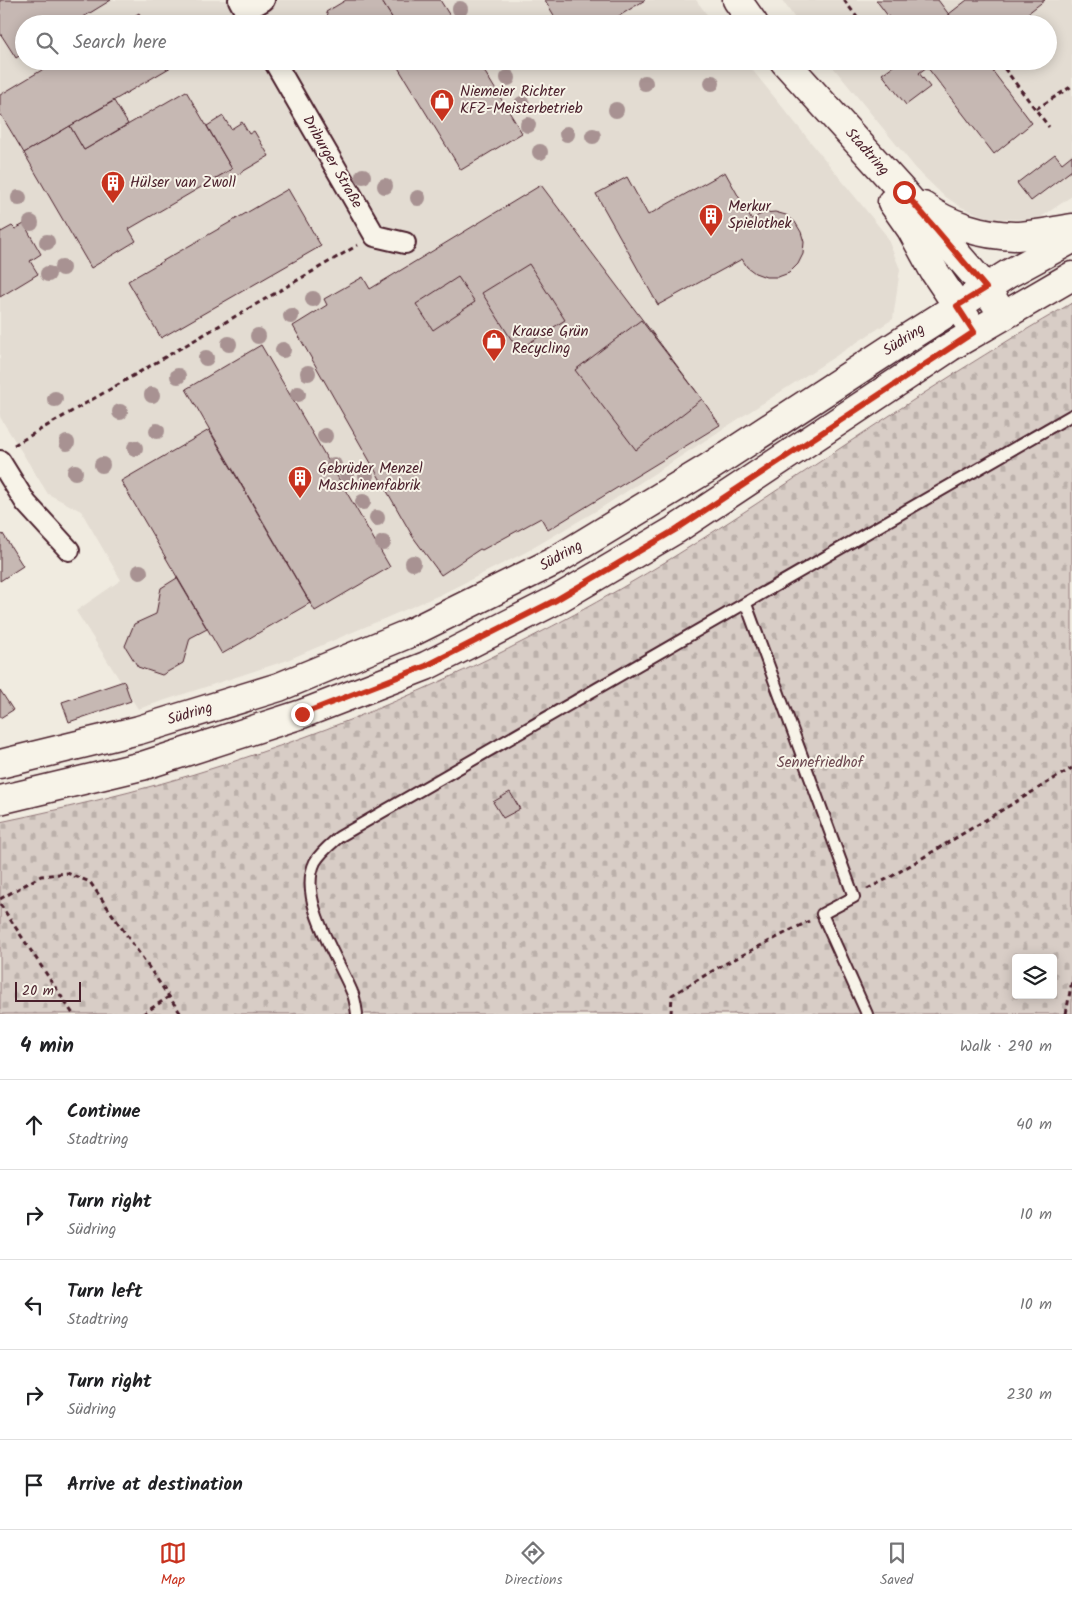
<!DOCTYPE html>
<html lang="en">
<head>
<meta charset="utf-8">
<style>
  :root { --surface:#fff; --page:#f6f6f6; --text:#202124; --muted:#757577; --line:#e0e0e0; --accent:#c8321e }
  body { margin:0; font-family:Kalam,sans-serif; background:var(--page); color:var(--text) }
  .controls { position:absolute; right:15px; bottom:15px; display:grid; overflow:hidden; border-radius:5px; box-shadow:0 2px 12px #0003 }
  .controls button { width:45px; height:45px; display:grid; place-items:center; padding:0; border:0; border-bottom:1px solid var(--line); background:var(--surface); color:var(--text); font:25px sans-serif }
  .scale { position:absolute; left:15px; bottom:12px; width:66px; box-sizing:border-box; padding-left:5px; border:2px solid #4a1f2b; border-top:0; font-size:14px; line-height:18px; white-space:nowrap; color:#4a1f2b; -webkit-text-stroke:4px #f7f3e8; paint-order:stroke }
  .stop { position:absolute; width:15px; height:15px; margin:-11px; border:4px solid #c8321e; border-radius:50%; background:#fff }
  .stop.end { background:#c8321e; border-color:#fff; box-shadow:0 1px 5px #0008 }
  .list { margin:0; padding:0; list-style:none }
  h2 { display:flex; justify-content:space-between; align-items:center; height:65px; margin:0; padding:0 20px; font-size:21px }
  h2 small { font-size:16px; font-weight:400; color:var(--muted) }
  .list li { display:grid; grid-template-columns:32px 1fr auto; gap:15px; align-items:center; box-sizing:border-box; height:90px; padding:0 20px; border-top:1px solid var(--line) }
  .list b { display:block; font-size:19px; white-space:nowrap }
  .list p { margin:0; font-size:16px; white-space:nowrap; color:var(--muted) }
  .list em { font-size:16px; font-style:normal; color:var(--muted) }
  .icon { flex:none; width:28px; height:28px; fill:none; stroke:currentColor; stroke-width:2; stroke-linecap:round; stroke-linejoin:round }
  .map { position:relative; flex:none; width:1072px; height:1014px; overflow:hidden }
  .search { position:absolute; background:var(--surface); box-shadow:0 2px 12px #0003; left:15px; right:15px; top:15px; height:55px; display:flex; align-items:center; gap:12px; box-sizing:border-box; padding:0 18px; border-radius:28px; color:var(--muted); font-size:19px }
  .sheet { height:515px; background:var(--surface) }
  nav { display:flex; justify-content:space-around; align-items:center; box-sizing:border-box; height:70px; border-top:1px solid var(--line); background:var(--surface); font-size:14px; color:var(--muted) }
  nav a { display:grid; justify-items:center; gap:2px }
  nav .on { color:var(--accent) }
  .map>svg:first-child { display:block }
  .built { fill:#e3dcd2 }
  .cemetery { fill:url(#cemetery-stones); stroke:#917678; fill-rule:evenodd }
  .building { fill:#c6b8b3; stroke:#4a1f2b }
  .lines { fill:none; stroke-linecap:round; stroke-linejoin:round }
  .lane-casing { stroke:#4a1f2b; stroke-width:14 }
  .street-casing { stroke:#4a1f2b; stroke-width:24 }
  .secondary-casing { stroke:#4a1f2b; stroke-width:31 }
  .path { stroke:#4a1f2b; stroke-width:3; stroke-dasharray:5 4; stroke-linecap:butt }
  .lane { stroke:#f7f3e8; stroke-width:10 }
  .street { stroke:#f7f3e8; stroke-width:20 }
  .secondary { stroke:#f7f3e8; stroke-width:28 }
  .tree { fill:#a89292 }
  .route { stroke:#c8321e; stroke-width:6 }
  .labels { text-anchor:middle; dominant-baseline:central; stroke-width:4; stroke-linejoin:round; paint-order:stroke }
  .poi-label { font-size:15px; fill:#4a1f2b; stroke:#f7f3e8; text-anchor:start }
  .street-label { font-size:15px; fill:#4a1f2b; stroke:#f7f3e8 }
  .park-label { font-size:15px; fill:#6e4a52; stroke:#f7f3e8 }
</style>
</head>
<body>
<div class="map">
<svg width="1072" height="1014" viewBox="0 0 1072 1014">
  <defs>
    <pattern id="cemetery-stones" width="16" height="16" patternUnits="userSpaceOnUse" patternTransform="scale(1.25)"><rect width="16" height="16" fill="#d8cdc6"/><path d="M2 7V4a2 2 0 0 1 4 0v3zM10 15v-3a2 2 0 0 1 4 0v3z" fill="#bbb0aa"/></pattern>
  </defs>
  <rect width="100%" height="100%" fill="#f0ebe0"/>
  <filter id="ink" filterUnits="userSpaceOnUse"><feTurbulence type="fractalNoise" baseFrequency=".02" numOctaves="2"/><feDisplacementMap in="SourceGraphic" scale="10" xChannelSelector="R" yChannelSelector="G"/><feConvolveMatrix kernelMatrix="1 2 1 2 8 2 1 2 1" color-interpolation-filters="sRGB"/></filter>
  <g filter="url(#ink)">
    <g class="built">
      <polygon points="0,0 696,0 714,24 24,24 24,61 745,61 886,235 900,269 893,319 601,508 526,552 442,594 285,661 138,709 76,611 121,580 81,511 48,494 0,417"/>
      <polygon points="782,0 1072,0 1072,196 1037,220 988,218 961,207 943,195 918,171 828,61 1048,61 1048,24 799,24"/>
    </g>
    <path class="cemetery" d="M1072,303V1014H0V822C86,804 173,783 256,754C382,712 503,656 618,590C695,546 768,496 842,447C917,397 993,348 1072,303ZM1016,958H1053V995H1016Z"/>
    <g class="building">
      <polygon points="0,0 111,0 72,24 24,24 24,53 16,58 0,33"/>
      <polygon points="346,0 381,0 393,19 385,24 333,24 326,12"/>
      <polygon points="381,0 440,0 455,24 385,24 393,19"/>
      <polygon points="545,0 645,0 606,24 559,24"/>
      <polygon points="876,0 938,0 956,24 894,24"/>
      <polygon points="967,0 1045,0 1014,24 956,24 949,14"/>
      <polygon points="139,13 145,24 121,24"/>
      <polygon points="1029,13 1034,20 1031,24 1014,24"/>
      <polygon points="57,61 167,61 171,67 24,153 0,113 0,95"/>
      <polygon points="394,61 478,61 522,133 461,170"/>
      <polygon points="900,61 910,61 912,65 917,61 985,61 1032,123 994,154 927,67 919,73 930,87 906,105 882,74"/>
      <polygon points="186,91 232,169 129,229 136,241 91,268 24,153 70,126 84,150"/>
      <polygon points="114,101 128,124 84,150 70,126"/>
      <polygon points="223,116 231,129 242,122 249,134 254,131 269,156 220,185 216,178 232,169 207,126"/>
      <polygon points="1055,154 1062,163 1072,155 1072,170 1031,201 1017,183"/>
      <polygon points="725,172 751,219 764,213 775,212 786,215 795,222 801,232 804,242 803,254 798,264 789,273 778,277 766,277 755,273 747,267 742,259 658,305 596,194 627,177 648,215"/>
      <polygon points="541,185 702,399 720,425 548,530 541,518 482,550 480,549 441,575 413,537 293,326 327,305 324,299 363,277 370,289"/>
      <polygon points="288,189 321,246 161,338 128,281"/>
      <polygon points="24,224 41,254 30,261 38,274 0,297 0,230 1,232 12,226 15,229"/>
      <polygon points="529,264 565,320 518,350 482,293"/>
      <polygon points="458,277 475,302 433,330 416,304"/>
      <polygon points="641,320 702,399 636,450 575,370"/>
      <polygon points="261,345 390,567 315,611 186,389"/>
      <polygon points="209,430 310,603 222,654 121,481"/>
      <polygon points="3,534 23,566 0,581 0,536"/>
      <polygon points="177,578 207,629 190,638 183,663 162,675 138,667 125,646 134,624 156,614 161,588"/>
      <polygon points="124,681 131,701 69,722 62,702"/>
      <polygon points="0,690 13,710 0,718"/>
      <polygon points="510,792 520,809 503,818 493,802"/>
    </g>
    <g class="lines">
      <defs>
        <g id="lane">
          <polyline points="746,604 854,897 822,914 867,1014"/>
          <path d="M357,1014C356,1007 355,998 352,992C338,958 297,899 315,862C321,852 330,845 339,837L1072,415"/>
        </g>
        <g id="street">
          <polyline points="239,0 252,24"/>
          <polyline points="245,11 264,0"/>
          <polyline points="274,61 375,236 405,243"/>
          <polyline points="0,461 26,503 69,550"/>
        </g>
        <g id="secondary">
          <polyline points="737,0 754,24"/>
          <polyline points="784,61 903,192 986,288 996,304"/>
          <polyline points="892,202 911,229 934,271 967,320"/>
          <path d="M923,206C948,225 982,235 1014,236C1033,236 1053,231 1072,228"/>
          <polyline points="0,764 139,730 279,687 410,633 553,562 708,468 904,340 1008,274 1072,239"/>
          <polyline points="0,800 142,766 302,714 426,666 556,600 675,530 950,347 1072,276"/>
        </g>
      </defs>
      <use href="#lane" class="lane-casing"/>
      <use href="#street" class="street-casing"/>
      <use href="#secondary" class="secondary-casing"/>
      <g class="path">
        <polyline points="844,0 862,24"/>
        <polyline points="891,61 894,65"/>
        <polyline points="1003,61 1001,64 1049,127"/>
        <polyline points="1036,109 1072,86"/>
        <polyline points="14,445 358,245"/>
        <polyline points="867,889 889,878 1072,768"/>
        <polyline points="0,899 41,876 67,873 90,882 181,1014"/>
        <polyline points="0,904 73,1014"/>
        <polyline points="143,1014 170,996"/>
        <polyline points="671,1014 672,995 719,967 809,921"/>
        <polyline points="1066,1014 1072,980"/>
      </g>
      <use href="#lane" class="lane"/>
      <use href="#street" class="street"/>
      <use href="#secondary" class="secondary"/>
    </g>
    <g class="tree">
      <circle cx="460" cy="9" r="8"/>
      <circle cx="508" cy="78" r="8"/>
      <circle cx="645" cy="83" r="8"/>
      <circle cx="712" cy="83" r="8"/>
      <circle cx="522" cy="104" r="8"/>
      <circle cx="616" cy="110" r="8"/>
      <circle cx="528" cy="125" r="8"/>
      <circle cx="567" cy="134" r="8"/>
      <circle cx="593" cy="136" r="8"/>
      <circle cx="540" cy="152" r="8"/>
      <circle cx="363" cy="176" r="8"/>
      <circle cx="385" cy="186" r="8"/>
      <circle cx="19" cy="198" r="8"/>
      <circle cx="418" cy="198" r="8"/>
      <circle cx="31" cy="223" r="8"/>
      <circle cx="47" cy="242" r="8"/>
      <circle cx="62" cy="268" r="8"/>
      <circle cx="48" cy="274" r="8"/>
      <circle cx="313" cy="299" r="8"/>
      <circle cx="291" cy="316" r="8"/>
      <circle cx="258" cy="336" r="8"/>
      <circle cx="229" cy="344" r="8"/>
      <circle cx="283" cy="350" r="8"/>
      <circle cx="206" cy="358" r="8"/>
      <circle cx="308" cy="373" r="8"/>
      <circle cx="178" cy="376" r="8"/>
      <circle cx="298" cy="394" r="8"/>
      <circle cx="152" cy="395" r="8"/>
      <circle cx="55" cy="399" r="8"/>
      <circle cx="120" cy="412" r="8"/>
      <circle cx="157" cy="431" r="8"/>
      <circle cx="325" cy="436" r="8"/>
      <circle cx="67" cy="443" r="8"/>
      <circle cx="135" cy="448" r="8"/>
      <circle cx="102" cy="465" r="8"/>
      <circle cx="334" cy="465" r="8"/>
      <circle cx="75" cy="472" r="8"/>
      <circle cx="347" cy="475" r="8"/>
      <circle cx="366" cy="476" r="8"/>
      <circle cx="363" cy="502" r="8"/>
      <circle cx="377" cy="518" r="8"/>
      <circle cx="383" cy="543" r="8"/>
      <circle cx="413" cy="563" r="8"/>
      <circle cx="140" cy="572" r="8"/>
    </g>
  </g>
  <g class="lines" filter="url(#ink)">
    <polyline class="route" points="302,714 426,666 556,600 675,530 974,332 957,306 986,288 904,192"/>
  </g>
  <defs>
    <symbol id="shop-pin" viewBox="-11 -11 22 30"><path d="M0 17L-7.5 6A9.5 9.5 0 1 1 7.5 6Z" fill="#c8321e" stroke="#f7f3e8"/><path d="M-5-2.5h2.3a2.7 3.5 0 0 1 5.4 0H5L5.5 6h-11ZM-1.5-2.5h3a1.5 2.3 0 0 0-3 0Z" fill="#fff"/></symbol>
    <symbol id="building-pin" viewBox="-11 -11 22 30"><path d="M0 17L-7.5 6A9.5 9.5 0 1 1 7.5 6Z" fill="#c8321e" stroke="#f7f3e8"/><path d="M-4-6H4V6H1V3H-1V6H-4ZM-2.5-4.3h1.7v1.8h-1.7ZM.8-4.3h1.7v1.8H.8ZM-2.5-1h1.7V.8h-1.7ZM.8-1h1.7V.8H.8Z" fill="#fff"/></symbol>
  </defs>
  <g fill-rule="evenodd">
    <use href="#shop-pin" x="428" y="87" width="28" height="38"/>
    <use href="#building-pin" x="99" y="169" width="28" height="38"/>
    <use href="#building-pin" x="697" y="202" width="28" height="38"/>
    <use href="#shop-pin" x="480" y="327" width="28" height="38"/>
    <use href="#building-pin" x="286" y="464" width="28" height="38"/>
  </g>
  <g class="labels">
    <g class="poi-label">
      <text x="460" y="92">Niemeier Richter<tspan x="460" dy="17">KFZ-Meisterbetrieb</tspan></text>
      <text x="130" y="183">Hülser van Zwoll</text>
      <text x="728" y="207">Merkur<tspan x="728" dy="17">Spielothek</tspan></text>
      <text x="512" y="332">Krause Grün<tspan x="512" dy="17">Recycling</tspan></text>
      <text x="318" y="469">Gebrüder Menzel<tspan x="318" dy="17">Maschinenfabrik</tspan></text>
    </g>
    <g class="street-label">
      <text transform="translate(867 152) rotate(48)">Stadtring</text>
      <text transform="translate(332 162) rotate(60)">Driburger Straße</text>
      <text transform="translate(904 340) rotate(-33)">Südring</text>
      <text transform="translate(561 556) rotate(-30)">Südring</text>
      <text transform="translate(190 714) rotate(-17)">Südring</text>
    </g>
    <g class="park-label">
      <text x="820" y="763">Sennefriedhof</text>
    </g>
  </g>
</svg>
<div class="controls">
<button><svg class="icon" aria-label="layers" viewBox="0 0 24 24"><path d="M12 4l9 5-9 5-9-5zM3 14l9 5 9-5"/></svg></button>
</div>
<div class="scale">20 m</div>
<div class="stop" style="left:904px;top:192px"></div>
<div class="stop end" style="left:302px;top:714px"></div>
<div class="search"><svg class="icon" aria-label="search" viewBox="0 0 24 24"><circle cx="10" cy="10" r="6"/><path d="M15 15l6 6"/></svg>Search here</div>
</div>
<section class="sheet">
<h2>4 min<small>Walk · 290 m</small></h2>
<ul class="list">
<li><svg class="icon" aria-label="ahead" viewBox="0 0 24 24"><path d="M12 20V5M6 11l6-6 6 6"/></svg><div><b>Continue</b><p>Stadtring</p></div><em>40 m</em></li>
<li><svg class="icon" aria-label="right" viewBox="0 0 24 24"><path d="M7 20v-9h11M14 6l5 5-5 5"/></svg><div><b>Turn right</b><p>Südring</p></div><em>10 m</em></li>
<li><svg class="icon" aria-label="left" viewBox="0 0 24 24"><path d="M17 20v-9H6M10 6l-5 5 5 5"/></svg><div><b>Turn left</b><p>Stadtring</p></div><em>10 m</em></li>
<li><svg class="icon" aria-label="right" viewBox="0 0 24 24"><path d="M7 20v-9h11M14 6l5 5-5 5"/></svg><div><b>Turn right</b><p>Südring</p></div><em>230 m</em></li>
<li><svg class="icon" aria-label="arrive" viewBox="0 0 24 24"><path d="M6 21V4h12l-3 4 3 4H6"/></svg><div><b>Arrive at destination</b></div></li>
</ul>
</section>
<nav>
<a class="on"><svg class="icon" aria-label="map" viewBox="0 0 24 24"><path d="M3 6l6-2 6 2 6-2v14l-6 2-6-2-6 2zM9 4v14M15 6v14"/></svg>Map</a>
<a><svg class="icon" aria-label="directions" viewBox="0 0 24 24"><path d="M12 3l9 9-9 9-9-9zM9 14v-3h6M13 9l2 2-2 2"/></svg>Directions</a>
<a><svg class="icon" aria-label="saved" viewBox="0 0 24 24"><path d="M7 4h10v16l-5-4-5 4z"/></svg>Saved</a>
</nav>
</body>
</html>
